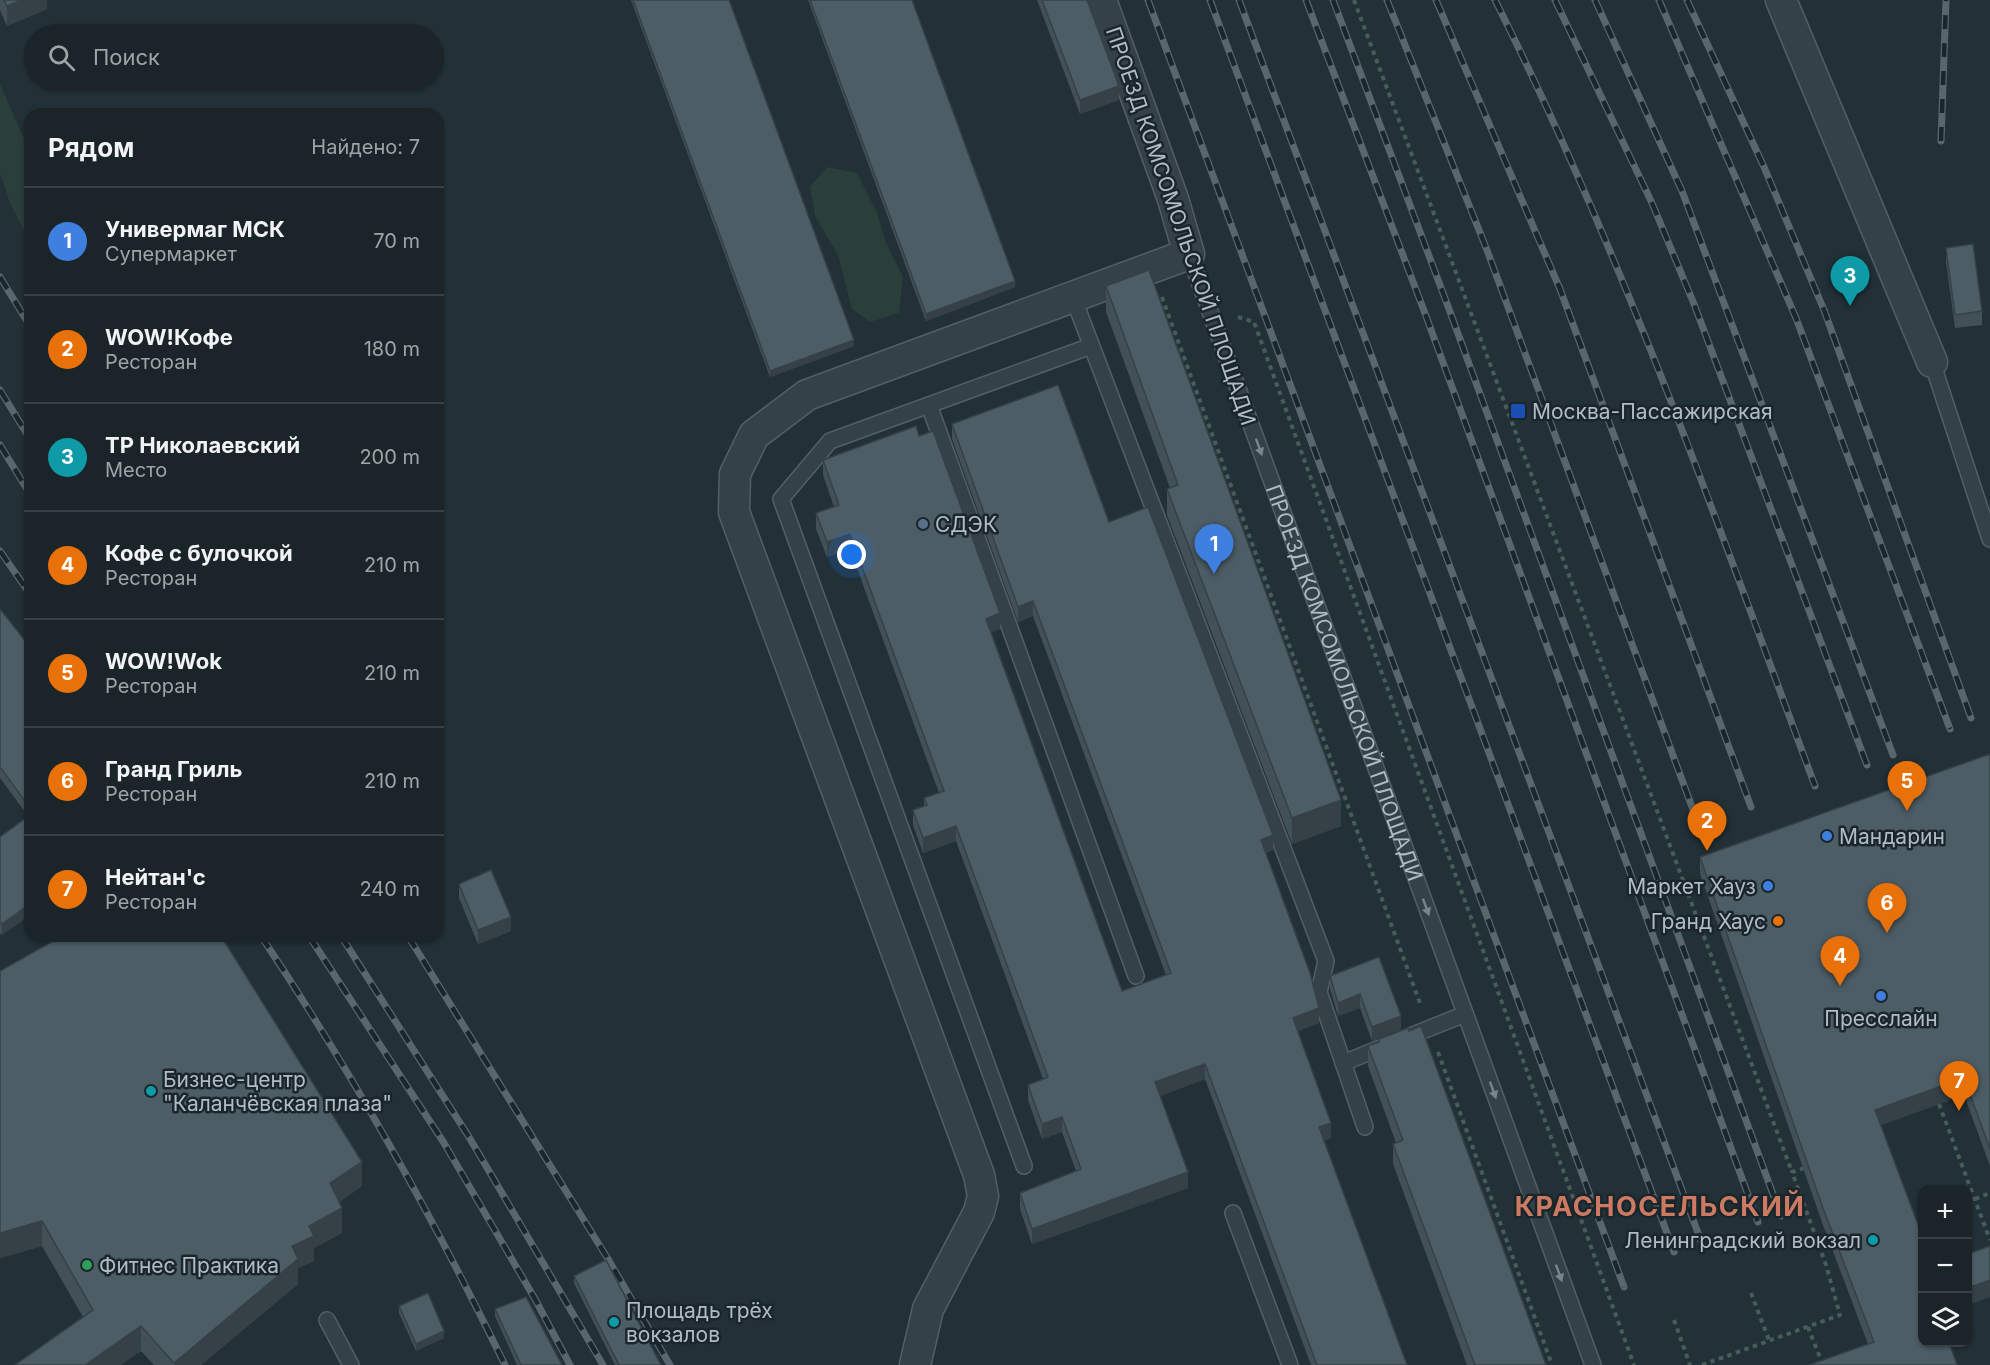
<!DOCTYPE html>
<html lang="ru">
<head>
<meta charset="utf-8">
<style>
  :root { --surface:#1a2429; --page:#273035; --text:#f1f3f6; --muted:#9fa4a8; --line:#384146; --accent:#b45309 }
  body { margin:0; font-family:Inter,sans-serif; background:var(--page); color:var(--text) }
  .controls { position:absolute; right:18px; bottom:18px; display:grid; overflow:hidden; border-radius:12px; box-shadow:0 2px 4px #0004 }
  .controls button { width:54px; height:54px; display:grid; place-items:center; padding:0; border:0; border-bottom:2px solid var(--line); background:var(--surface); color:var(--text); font:30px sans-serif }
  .you { position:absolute; left:852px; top:555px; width:21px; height:21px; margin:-15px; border:4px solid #fff; border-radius:50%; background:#1a73e8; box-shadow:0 0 0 9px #1a73e833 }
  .badge { display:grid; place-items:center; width:39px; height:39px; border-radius:50%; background:var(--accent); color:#fff; font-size:20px; font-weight:700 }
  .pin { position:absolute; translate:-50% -50px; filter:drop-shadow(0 2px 3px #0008) }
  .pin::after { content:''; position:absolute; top:32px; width:21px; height:18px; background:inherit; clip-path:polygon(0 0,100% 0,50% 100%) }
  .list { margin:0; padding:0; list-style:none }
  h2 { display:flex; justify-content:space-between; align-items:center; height:78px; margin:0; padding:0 24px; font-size:26px }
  h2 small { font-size:20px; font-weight:400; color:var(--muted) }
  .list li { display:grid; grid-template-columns:39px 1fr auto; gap:18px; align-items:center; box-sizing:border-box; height:108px; padding:0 24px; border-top:2px solid var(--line) }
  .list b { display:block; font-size:22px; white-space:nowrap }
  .list p { margin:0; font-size:20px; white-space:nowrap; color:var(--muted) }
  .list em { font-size:20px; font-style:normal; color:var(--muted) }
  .icon { flex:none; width:33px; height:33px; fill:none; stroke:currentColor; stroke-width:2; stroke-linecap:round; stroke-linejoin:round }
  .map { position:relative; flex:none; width:1990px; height:1365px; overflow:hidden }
  .search { position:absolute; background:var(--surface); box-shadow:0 2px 4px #0004; left:24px; top:24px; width:420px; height:66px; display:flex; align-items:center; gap:15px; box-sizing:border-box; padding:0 21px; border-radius:33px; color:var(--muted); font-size:22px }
  .panel { position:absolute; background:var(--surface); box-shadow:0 2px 4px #0004; left:24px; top:108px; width:420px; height:834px; border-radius:18px }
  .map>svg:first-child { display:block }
  .green { fill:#2a3f3a }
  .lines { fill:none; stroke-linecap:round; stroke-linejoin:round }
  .lane-casing { stroke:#535f66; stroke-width:18 }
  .street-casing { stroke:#535f66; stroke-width:33 }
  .path { stroke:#485c5a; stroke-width:4; stroke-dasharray:4.5 4.5; stroke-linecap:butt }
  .lane { stroke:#354148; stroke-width:15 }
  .street { stroke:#354148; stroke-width:30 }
  .rail-casing { stroke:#58666f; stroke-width:7 }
  .rail { stroke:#1b262c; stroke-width:4.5; stroke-dasharray:14; stroke-linecap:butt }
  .wall { fill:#425058 }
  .shaded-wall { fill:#364147 }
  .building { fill:#4d5d66; stroke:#364147; stroke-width:1.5 }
  .oneway { fill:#79858c }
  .transit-dot { fill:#1a4fb4; stroke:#1b262c; stroke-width:2 }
  .service-dot { fill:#5c6f8a; stroke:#1b262c; stroke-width:2 }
  .shop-dot { fill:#3f7fe0; stroke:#1b262c; stroke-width:2 }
  .food-dot { fill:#e8710a; stroke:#1b262c; stroke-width:2 }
  .culture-dot { fill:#0f9aa8; stroke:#1b262c; stroke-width:2 }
  .leisure-dot { fill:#2e9e5b; stroke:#1b262c; stroke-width:2 }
  .labels { text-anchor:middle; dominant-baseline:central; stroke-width:5; stroke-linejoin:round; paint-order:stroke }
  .street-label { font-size:21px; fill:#b0bcc4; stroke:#1b262c }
  .poi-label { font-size:21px; fill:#b0bcc4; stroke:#1b262c; text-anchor:start }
  .district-label { font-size:27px; font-weight:bold; letter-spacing:1.5px; fill:#cd7a62; stroke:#1b262c }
</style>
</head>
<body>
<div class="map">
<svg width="1990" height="1365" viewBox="0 0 1990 1365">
  <rect width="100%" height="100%" fill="#223037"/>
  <g class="green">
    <polygon points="0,84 30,152 30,242 10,203 0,173"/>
    <polygon points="827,167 857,173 877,213 886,243 903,277 899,313 870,322 852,309 838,255 815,216 810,187"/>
  </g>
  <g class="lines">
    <defs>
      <g id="lane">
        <path id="s1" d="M1189,254L1593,1365"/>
        <polyline points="1073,297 1326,961 1319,992 1365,1127"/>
        <polyline points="1932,362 1990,539"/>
        <polyline points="929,405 1136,976"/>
        <polyline points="1343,1063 1465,1014"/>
        <polyline points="1024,1166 781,499 830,441 1091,346"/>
        <polyline points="1233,1213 1290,1365"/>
        <polyline points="327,1320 351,1365"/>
      </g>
      <g id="street">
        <polyline points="1781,0 1932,362"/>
        <polyline points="915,1365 928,1309 979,1212 983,1196 979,1175 734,512 735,474 754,435 807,395 1189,254 1173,199 1101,0"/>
      </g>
    </defs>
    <use href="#lane" class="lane-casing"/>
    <use href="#street" class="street-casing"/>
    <g class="path">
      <polyline points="1354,0 1792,1172"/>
      <polyline points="1162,297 1421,1006"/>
      <polyline points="1238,317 1254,322 1634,1365"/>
      <polyline points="1438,1052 1552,1365"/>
      <polyline points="1939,1104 1990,1240"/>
      <polyline points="1975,1199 1990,1193"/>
      <polyline points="1751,1293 1769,1340"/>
      <polyline points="1674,1320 1690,1365"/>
      <polyline points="1808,1327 1823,1365"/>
      <polyline points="1702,1365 1840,1315 1826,1265 1792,1172 1804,1168"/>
    </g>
    <use href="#lane" class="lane"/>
    <use href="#street" class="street"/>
    <defs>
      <g id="rail">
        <polyline points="1148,0 1624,1287"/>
        <polyline points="1210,0 1674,1252"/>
        <polyline points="1239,0 1701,1241"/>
        <polyline points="1306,0 1426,316 1758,1222"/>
        <polyline points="1333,0 1449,309 1781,1216"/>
        <polyline points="1387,0 1487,250 1699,826"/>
        <polyline points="1436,0 1560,289 1751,807"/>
        <path d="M1495,0C1622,253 1717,521 1815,786"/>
        <polyline points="1555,0 1652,203 1694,304 1867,765"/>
        <polyline points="1595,0 1682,191 1893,755"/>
        <polyline points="1659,0 1796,318 1950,729"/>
        <polyline points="1687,0 1764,167 1824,310 1971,718"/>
        <polyline points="1941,141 1946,0"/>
        <polyline points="0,277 30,326"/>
        <polyline points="0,390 30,439"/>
        <polyline points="0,445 30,494"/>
        <polyline points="0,551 30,594"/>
        <path d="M261,936C353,1074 433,1217 505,1365"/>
        <polyline points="309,936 444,1143 535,1299 570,1365"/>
        <polyline points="341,936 469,1137 603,1365"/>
        <polyline points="408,936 608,1259 670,1365"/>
      </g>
    </defs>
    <use href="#rail" class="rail-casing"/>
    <use href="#rail" class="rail"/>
  </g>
  <g class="wall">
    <polygon points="0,0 47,0 47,9 7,26 0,10"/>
    <polygon points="631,0 729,0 854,346 770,377"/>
    <polygon points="808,0 912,0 1015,287 926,321"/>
    <polygon points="1037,0 1087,0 1119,100 1080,114"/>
    <polygon points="1946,248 1982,311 1982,325 1955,328 1946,262"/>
    <polygon points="1106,286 1341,826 1292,844 1167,515 1167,489 1170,488 1106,312"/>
    <polygon points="952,424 1109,522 1273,850 1266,853 1319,1023 1298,1031 1331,1138 1324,1141 1407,1365 1311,1365 1205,1079 1160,1096 1188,1188 1032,1244 1020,1209 1020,1193 1076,1171 1062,1132 1042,1139 1028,1100 1028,1085 1043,1079 956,841 923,853 913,825 913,810 924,806 924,798 939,793 850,549 827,557 816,529 816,513 834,507 823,475 823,460 1000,629 991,632 1122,991 1166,975 1033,616 1018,622 952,439"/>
    <polygon points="0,609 30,647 30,915 2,935 0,933 0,837 28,816 0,778"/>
    <polygon points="1990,754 1990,1166 1964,1095 1881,1125 1923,1342 1868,1344 1823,1225 1700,874 1700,857"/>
    <polygon points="459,884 511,931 478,944 459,898"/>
    <polygon points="1379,957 1401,1029 1372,1041 1360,1008 1338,1016 1330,989 1330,976"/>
    <polygon points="0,971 362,1186 339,1202 342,1233 314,1248 314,1261 298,1268 298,1284 201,1365 154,1365 141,1351 120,1365 15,1365 83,1317 42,1246 0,1258"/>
    <polygon points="1379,1039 1546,1365 1467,1365 1393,1164 1393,1144 1396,1143 1368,1066 1368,1046 1379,1042"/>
    <polygon points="574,1276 661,1365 615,1365 574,1283"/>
    <polygon points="399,1306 444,1338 416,1351 399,1313"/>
    <polygon points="495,1309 562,1365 517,1365 495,1316"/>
  </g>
  <g class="shaded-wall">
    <polygon points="22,0 47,0 47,9 7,26 7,6"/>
    <polygon points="1119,86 1119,100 1080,114 1080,100"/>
    <polygon points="1015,281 1015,287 926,321 926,314"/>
    <polygon points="854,340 854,346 770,377 770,371"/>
    <polygon points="850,534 850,549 827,557 827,542"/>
    <polygon points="1033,601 1033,616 1018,622 1018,607"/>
    <polygon points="1000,613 1000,629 986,634 986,619"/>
    <polygon points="1341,800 1341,826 1292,844 1292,818"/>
    <polygon points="956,826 956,841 923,853 923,838"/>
    <polygon points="1273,835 1273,850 1261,855 1261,840"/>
    <polygon points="30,904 30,915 2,935 2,924"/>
    <polygon points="511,917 511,931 478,944 478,930"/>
    <polygon points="1360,994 1360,1008 1338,1016 1338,1003"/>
    <polygon points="1319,1008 1319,1023 1293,1033 1293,1018"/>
    <polygon points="1401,1016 1401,1029 1372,1041 1372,1027"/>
    <polygon points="1205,1064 1205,1079 1155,1098 1155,1082"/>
    <polygon points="1964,1078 1964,1095 1875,1127 1875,1110"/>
    <polygon points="1062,1117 1062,1132 1042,1139 1042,1124"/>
    <polygon points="1331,1123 1331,1138 1319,1143 1319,1127"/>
    <polygon points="362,1162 362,1186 330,1208 330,1183"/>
    <polygon points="1188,1172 1188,1188 1032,1244 1032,1229"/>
    <polygon points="342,1208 342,1233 314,1248 314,1261 298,1268 298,1284 201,1365 174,1365 174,1363 292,1246 309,1226"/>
    <polygon points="42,1221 42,1246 0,1258 0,1233"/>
    <polygon points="1990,1280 1990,1297 1968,1305 1968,1288"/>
    <polygon points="141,1326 141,1351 120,1365 85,1365"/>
    <polygon points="444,1331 444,1338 416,1351 416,1344"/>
  </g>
  <g class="building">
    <polygon points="4,0 22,0 7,6"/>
    <polygon points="633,0 729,0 854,340 770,371"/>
    <polygon points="810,0 912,0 1015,281 926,314"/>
    <polygon points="1042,0 1087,0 1119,86 1080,100"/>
    <polygon points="1973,244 1982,311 1955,315 1946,248"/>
    <polygon points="1149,270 1341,800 1292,818 1167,489 1178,485 1106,286"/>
    <polygon points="1058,385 1109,522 1148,507 1273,835 1261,840 1310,973 1319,1008 1293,1018 1331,1123 1319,1127 1407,1365 1317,1365 1205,1064 1155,1082 1188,1172 1032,1229 1020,1193 1081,1169 1062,1117 1042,1124 1028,1085 1048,1077 956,826 923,838 913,810 927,805 924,798 944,791 850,534 827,542 816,513 839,505 823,460 916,426 919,436 933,431 1000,613 986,619 1122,991 1171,973 1033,601 1018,607 952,424"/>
    <polygon points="0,609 30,647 30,808 0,767"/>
    <polygon points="1990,754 1990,1149 1964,1078 1875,1110 1923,1238 1923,1342 1949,1342 1957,1365 1809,1365 1874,1342 1823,1208 1700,857"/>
    <polygon points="30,815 30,904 2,924 0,922 0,837"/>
    <polygon points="491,870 511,917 478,930 459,884"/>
    <polygon points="62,936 221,936 362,1162 330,1183 342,1208 309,1226 314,1236 292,1246 298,1259 174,1363 141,1326 85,1365 15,1365 93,1310 42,1221 0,1233 0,971"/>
    <polygon points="1379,957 1401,1016 1372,1027 1360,994 1338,1003 1330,976"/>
    <polygon points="1421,1026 1546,1365 1475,1365 1393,1144 1403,1140 1368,1046 1379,1042 1379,1039 1408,1028 1409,1031"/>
    <polygon points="1990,1246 1990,1280 1968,1288 1968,1254"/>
    <polygon points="606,1260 661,1365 619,1365 574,1276"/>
    <polygon points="428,1293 444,1331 416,1344 399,1306"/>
    <polygon points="526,1297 562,1365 521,1365 495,1309"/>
  </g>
  <defs><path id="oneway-solid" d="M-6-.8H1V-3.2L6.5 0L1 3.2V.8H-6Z" transform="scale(1.5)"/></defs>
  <g class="oneway">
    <use href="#oneway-solid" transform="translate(1259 447) rotate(70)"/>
    <use href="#oneway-solid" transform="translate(1426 907) rotate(70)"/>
    <use href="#oneway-solid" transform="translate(1493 1090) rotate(70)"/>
    <use href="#oneway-solid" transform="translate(1559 1273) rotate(70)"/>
  </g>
  <rect class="transit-dot" x="1510" y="403" width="16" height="16" rx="3"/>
  <circle class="service-dot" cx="923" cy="524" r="6"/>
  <g class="shop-dot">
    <circle cx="1827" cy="836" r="6"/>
    <circle cx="1768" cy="886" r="6"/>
    <circle cx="1881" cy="996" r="6"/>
  </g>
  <circle class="food-dot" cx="1778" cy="921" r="6"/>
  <g class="culture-dot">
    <circle cx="151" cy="1091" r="6"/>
    <circle cx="1873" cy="1240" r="6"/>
    <circle cx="614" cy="1322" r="6"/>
  </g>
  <circle class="leisure-dot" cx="87" cy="1265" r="6"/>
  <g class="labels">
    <g class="street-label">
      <text transform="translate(1181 226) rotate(71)">ПРОЕЗД КОМСОМОЛЬСКОЙ ПЛОЩАДИ</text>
      <text stroke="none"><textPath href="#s1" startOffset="456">ПРОЕЗД КОМСОМОЛЬСКОЙ ПЛОЩАДИ</textPath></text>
    </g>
    <g class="poi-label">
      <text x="1532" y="411">Москва-Пассажирская</text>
      <text x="935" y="524">СДЭК</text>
      <text x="1839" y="836">Мандарин</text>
      <text x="1756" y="886" text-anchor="end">Маркет Хауз</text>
      <text x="1766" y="921" text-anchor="end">Гранд Хаус</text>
      <text x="1881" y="1018" text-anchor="middle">Пресслайн</text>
      <text x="163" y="1079">Бизнес-центр<tspan x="163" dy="24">"Каланчёвская плаза"</tspan></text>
      <text x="1861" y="1240" text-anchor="end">Ленинградский вокзал</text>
      <text x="99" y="1265">Фитнес Практика</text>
      <text x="626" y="1310">Площадь трёх<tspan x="626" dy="24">вокзалов</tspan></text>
    </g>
    <g class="district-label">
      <text x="1660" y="1206">КРАСНОСЕЛЬСКИЙ</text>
    </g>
  </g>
</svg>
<div class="controls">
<button>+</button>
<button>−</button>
<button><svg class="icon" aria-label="layers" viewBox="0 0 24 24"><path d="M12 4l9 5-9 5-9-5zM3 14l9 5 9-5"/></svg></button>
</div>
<div class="you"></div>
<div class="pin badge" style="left:1214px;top:574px;background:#3f7fe0">1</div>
<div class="pin badge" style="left:1707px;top:851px;background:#e8710a">2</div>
<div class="pin badge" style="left:1850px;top:306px;background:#0f9aa8">3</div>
<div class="pin badge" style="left:1840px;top:986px;background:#e8710a">4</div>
<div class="pin badge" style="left:1907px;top:811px;background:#e8710a">5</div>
<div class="pin badge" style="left:1887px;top:933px;background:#e8710a">6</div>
<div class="pin badge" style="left:1959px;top:1111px;background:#e8710a">7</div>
<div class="search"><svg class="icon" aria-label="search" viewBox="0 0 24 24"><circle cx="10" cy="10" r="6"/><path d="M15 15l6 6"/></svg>Поиск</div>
<section class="panel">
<h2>Рядом<small>Найдено: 7</small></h2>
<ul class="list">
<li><span class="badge" style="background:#3f7fe0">1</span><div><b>Универмаг МСК</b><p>Супермаркет</p></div><em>70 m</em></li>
<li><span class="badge" style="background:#e8710a">2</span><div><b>WOW!Кофе</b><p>Ресторан</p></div><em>180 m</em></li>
<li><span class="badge" style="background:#0f9aa8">3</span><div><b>ТР Николаевский</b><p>Место</p></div><em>200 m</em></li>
<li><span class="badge" style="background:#e8710a">4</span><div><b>Кофе с булочкой</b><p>Ресторан</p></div><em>210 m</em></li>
<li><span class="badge" style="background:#e8710a">5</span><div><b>WOW!Wok</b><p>Ресторан</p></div><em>210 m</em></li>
<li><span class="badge" style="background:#e8710a">6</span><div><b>Гранд Гриль</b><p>Ресторан</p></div><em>210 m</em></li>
<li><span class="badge" style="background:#e8710a">7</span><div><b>Нейтан'с</b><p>Ресторан</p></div><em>240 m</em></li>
</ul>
</section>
</div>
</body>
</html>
